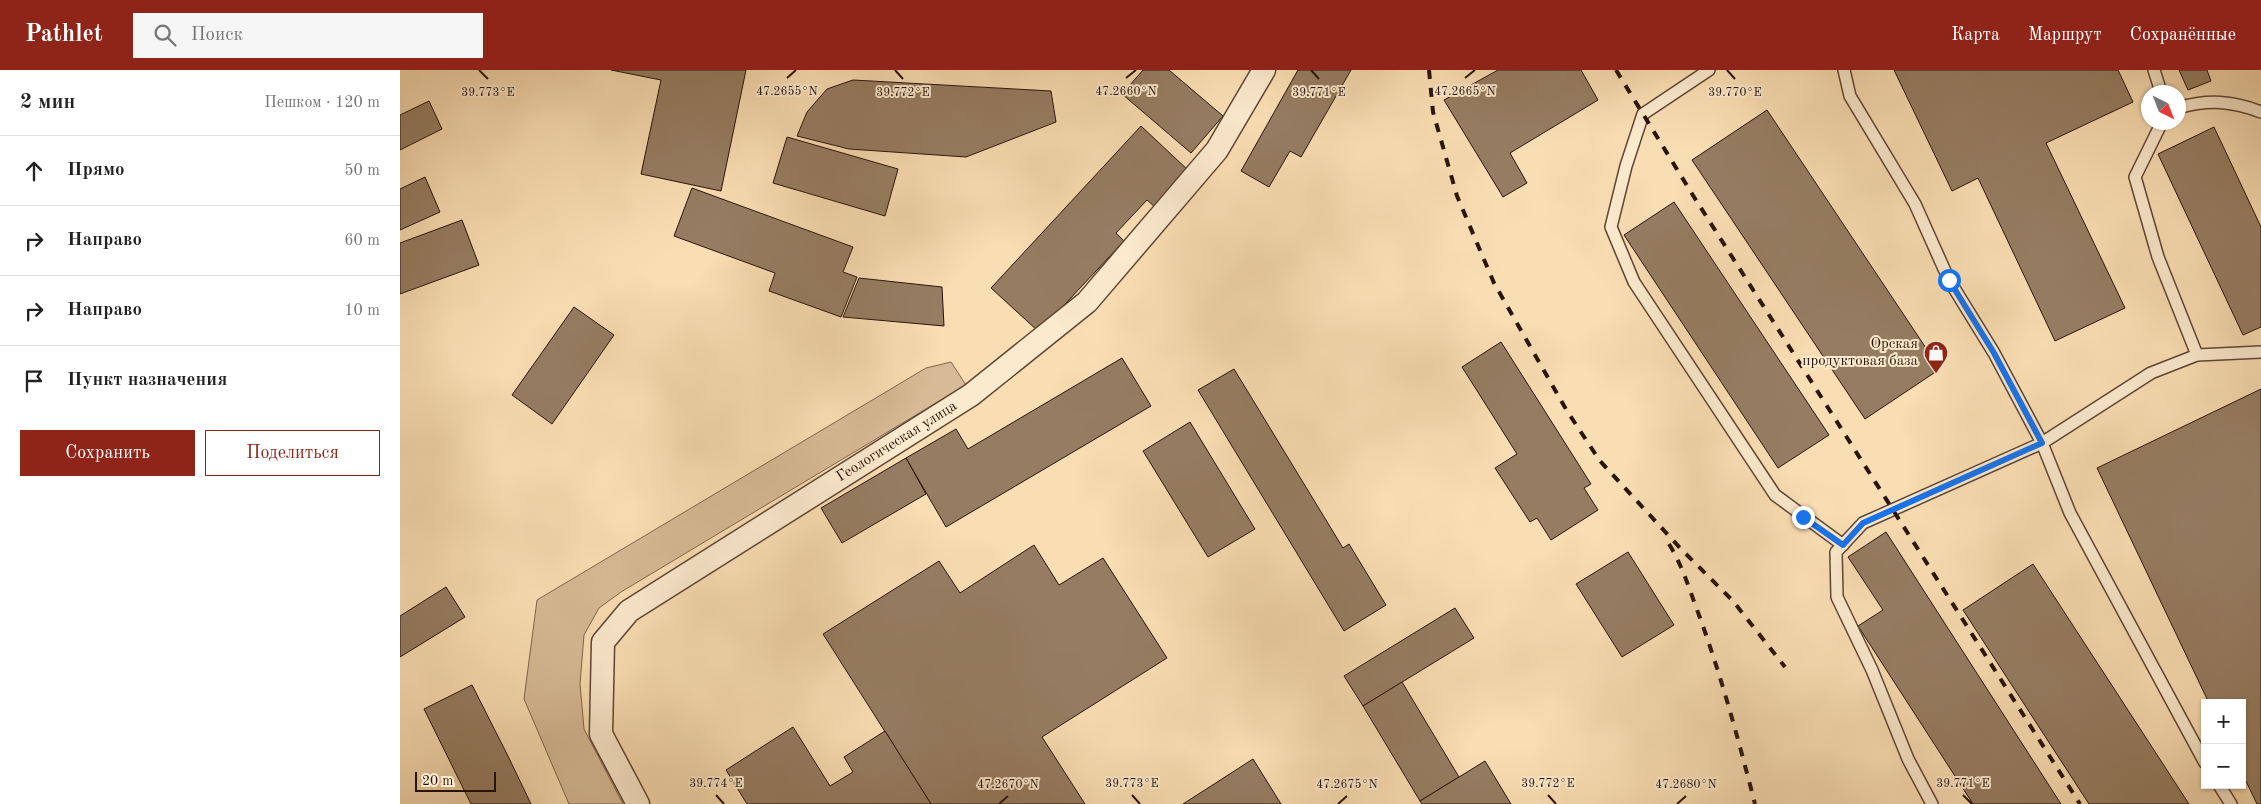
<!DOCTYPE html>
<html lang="ru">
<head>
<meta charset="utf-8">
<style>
  :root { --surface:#fff; --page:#f6f6f6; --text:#222; --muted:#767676; --line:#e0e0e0; --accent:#8f2418 }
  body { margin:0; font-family:"Old Standard TT",serif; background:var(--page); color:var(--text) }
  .controls { position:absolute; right:15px; bottom:15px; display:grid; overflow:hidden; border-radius:0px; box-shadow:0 1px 4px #0004 }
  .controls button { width:45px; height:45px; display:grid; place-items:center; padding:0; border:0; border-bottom:1px solid var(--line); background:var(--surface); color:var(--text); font:25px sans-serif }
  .compass { position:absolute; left:1741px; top:15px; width:45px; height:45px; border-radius:50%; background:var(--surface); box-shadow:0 1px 4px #0004; rotate:138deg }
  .scale { position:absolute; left:15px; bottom:12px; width:81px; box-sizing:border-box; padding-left:5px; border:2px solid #2a130b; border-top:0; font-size:14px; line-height:18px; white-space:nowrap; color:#2a130b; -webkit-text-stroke:4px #fceace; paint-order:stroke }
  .stop { position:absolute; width:15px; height:15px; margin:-11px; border:4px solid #1a73e8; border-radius:50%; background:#fff }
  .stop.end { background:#1a73e8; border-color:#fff; box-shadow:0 1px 5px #0008 }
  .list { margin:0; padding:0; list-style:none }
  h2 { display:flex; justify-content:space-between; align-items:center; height:65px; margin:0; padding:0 20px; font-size:21px }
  h2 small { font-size:16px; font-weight:400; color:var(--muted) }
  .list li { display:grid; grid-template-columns:32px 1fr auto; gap:15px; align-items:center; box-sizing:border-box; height:70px; padding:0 20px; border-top:1px solid var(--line) }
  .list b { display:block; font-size:19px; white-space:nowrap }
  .list em { font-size:16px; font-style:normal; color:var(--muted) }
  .actions { display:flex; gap:10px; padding:15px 20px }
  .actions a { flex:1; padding:11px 0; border:1px solid var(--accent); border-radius:0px; text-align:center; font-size:18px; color:var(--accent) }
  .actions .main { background:var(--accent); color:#fff }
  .icon { flex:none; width:28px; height:28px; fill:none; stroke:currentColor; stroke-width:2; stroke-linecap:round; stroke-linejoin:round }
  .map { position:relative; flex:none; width:1861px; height:734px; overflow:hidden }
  header { display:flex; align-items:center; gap:30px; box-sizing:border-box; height:70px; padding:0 25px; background:var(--accent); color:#fff }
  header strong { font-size:24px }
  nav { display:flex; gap:28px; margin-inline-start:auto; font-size:18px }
  .search { width:350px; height:45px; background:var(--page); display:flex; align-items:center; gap:12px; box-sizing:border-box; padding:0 18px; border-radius:0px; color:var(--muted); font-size:19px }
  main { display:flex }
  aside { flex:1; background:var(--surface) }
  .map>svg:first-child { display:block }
  .green { fill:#d7bb96; stroke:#806750 }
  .building { fill:#967d62; stroke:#2a130b }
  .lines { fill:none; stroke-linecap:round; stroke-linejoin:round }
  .lane-casing { stroke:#5e4635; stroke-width:14 }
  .street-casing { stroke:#5e4635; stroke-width:25 }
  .lane { stroke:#fceace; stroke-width:11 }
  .street { stroke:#fceace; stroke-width:22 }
  .rail { stroke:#2a130b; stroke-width:4; stroke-dasharray:9 9; stroke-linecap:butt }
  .route { stroke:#1a73e8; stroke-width:6 }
  .ticks { fill:none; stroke:#2a130b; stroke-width:2 }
  .labels { text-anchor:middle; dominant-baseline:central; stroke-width:4; stroke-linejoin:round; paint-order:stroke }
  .poi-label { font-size:15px; fill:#2a130b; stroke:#fceace; text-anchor:end }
  .street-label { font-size:15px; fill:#2a130b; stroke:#fceace }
  .ticks-label { font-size:12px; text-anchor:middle; fill:#2a130b; stroke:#fceace; stroke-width:4; stroke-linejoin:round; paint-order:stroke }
</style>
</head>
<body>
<header>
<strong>Pathlet</strong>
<div class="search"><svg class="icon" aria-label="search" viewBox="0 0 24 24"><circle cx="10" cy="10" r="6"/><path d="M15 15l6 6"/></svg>Поиск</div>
<nav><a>Карта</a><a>Маршрут</a><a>Сохранённые</a></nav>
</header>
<main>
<aside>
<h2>2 мин<small>Пешком · 120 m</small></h2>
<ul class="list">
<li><svg class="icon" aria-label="ahead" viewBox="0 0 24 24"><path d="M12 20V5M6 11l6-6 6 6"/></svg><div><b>Прямо</b></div><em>50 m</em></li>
<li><svg class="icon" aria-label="right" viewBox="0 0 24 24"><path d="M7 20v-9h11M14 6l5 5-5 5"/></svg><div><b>Направо</b></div><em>60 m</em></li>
<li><svg class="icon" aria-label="right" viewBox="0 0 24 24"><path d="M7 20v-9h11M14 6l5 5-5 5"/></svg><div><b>Направо</b></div><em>10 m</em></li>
<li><svg class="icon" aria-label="arrive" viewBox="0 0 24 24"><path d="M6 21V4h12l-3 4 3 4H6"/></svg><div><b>Пункт назначения</b></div></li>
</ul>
<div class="actions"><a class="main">Сохранить</a><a>Поделиться</a></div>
</aside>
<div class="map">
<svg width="1861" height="734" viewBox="0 0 1861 734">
  <rect width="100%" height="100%" fill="#fadeb3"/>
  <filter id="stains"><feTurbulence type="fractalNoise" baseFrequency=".004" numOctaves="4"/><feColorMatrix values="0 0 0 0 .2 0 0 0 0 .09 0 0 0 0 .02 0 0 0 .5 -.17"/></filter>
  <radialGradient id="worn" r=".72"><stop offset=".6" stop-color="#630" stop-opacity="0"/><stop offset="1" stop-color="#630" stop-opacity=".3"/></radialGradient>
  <polygon class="green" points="551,292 566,315 221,522 199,538 184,565 180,614 184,659 223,734 169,734 124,629 137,530 526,298"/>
  <g class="building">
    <polygon points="211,0 346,0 321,121 241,104 261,10"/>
    <polygon points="743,0 769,0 823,46 791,83 722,24"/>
    <polygon points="898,0 951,0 901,87 890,81 869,117 841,101"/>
    <polygon points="1098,0 1181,0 1198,30 1110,83 1127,113 1103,127 1044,30"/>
    <polygon points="1494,0 1718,0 1733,32 1646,73 1725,238 1655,271 1578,108 1552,121"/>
    <polygon points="1779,0 1807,0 1811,11 1788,20"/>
    <polygon points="453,10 651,21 656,52 566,87 449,79 397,66 407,42 427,19"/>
    <polygon points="29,31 42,59 0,80 0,45"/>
    <polygon points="1367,40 1540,299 1465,349 1292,90"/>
    <polygon points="741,56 789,101 755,137 747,130 716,163 724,171 639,262 591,218"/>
    <polygon points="1814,57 1861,157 1861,257 1843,265 1758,84"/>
    <polygon points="387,67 498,99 485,146 373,113"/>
    <polygon points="25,107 40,142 0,160 0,119"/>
    <polygon points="292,118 453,177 443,202 457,207 441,247 369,221 375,203 274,166"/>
    <polygon points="1274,132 1429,365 1378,398 1224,165"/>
    <polygon points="62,150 79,195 0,224 0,173"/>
    <polygon points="459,208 542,217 544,256 443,247"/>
    <polygon points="174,237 214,265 152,354 112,325"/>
    <polygon points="1101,272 1191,414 1184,418 1198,440 1151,470 1137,448 1130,452 1095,398 1117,384 1062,297"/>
    <polygon points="722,288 751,336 546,457 506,388 556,359 568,379"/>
    <polygon points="834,299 943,478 949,474 986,535 944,561 798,320"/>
    <polygon points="1861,319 1861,734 1857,734 1842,703 1842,633 1809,633 1697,398"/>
    <polygon points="790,352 855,459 808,487 743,381"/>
    <polygon points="506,388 526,424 442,473 421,438"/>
    <polygon points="1486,462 1661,734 1573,734 1458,556 1483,540 1448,487"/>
    <polygon points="634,475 659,515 703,488 767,588 642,667 685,734 531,734 423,564 539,491 560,523"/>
    <polygon points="1228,482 1274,555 1222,587 1176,514"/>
    <polygon points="1633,494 1789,734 1689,734 1563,540"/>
    <polygon points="46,517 65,547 0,587 0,546"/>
    <polygon points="1055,538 1074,568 963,636 944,606"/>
    <polygon points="1002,612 1059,707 1020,731 963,636"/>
    <polygon points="72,615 108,686 131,734 71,734 24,639"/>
    <polygon points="393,657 430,716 453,702 444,687 485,661 531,734 347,734 326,700"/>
    <polygon points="853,689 881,734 783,734"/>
    <polygon points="1085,691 1111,734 1022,734 1020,731"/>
  </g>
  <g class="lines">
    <defs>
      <g id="lane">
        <polyline points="1309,0 1243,44 1226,96 1211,157 1234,212 1375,425 1443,475"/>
        <polyline points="1444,0 1450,26 1515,134 1549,210 1594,283 1642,373 1463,453 1436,482 1437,527 1472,600 1508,689 1532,734"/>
        <polyline points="1754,0 1761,22"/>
        <path d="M1778,38C1809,29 1832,31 1861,42"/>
        <polyline points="1762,52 1735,107 1758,187 1797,285"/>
        <polyline points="1805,693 1670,443 1642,373 1751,303 1797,285 1861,282"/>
        <polyline points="1819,715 1831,734"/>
      </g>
      <polyline id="street" points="238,734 201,664 203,572 229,541 571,325 687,232 817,80 864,0"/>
    </defs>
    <use href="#lane" class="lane-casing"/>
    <use href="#street" class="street-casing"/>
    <use href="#lane" class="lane"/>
    <use href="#street" class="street"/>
    <g class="rail">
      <polyline points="1029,0 1033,42 1057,126 1094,213 1167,341 1200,391 1282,480 1333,531 1385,597"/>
      <polyline points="1216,0 1294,127 1680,734"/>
      <path d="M1269,474C1281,493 1288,515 1296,537C1320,601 1338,668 1355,734"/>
    </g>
  </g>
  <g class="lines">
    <polyline class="route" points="1403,447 1443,475 1463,453 1642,373 1594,283 1549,210"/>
  </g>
  <path class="ticks" d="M79,0L88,9M495,0L503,9M911,0L919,9M1327,0L1335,9M387,8L396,0M726,8L736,0M1065,8L1075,0M316,725L324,734M732,725L740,734M1148,725L1156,734M1563,725L1572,734M599,734L608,726M938,734L947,726M1277,734L1286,726"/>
  <defs>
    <symbol id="shop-pin" viewBox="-11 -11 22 30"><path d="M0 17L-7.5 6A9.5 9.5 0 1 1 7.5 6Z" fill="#8f2418" stroke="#fceace"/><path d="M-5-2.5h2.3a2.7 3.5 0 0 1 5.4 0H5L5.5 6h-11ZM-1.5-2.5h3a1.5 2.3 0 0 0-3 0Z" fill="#fff"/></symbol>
  </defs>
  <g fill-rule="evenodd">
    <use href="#shop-pin" x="1522" y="269" width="28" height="38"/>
  </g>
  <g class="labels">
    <g class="poi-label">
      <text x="1518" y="274">Орская<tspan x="1518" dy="17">продуктовая база</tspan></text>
    </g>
    <g class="street-label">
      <text transform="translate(497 372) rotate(-32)">Геологическая улица</text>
    </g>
  </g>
  <g class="ticks-label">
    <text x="387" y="25">47.2655°N</text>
    <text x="726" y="25">47.2660°N</text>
    <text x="1065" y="25">47.2665°N</text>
    <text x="88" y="26">39.773°E</text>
    <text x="503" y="26">39.772°E</text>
    <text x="919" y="26">39.771°E</text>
    <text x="1335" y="26">39.770°E</text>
    <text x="316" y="717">39.774°E</text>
    <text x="732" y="717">39.773°E</text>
    <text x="1148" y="717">39.772°E</text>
    <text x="1563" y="717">39.771°E</text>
    <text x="608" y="718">47.2670°N</text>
    <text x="947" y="718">47.2675°N</text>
    <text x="1286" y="718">47.2680°N</text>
  </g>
  <rect width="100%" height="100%" filter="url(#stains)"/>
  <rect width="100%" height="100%" fill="url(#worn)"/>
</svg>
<div class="controls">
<button>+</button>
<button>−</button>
</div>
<svg class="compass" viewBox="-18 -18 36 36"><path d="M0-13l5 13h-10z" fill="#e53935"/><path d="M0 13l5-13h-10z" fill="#767676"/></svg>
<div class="scale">20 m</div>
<div class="stop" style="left:1549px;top:210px"></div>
<div class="stop end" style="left:1403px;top:447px"></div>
</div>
</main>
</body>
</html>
